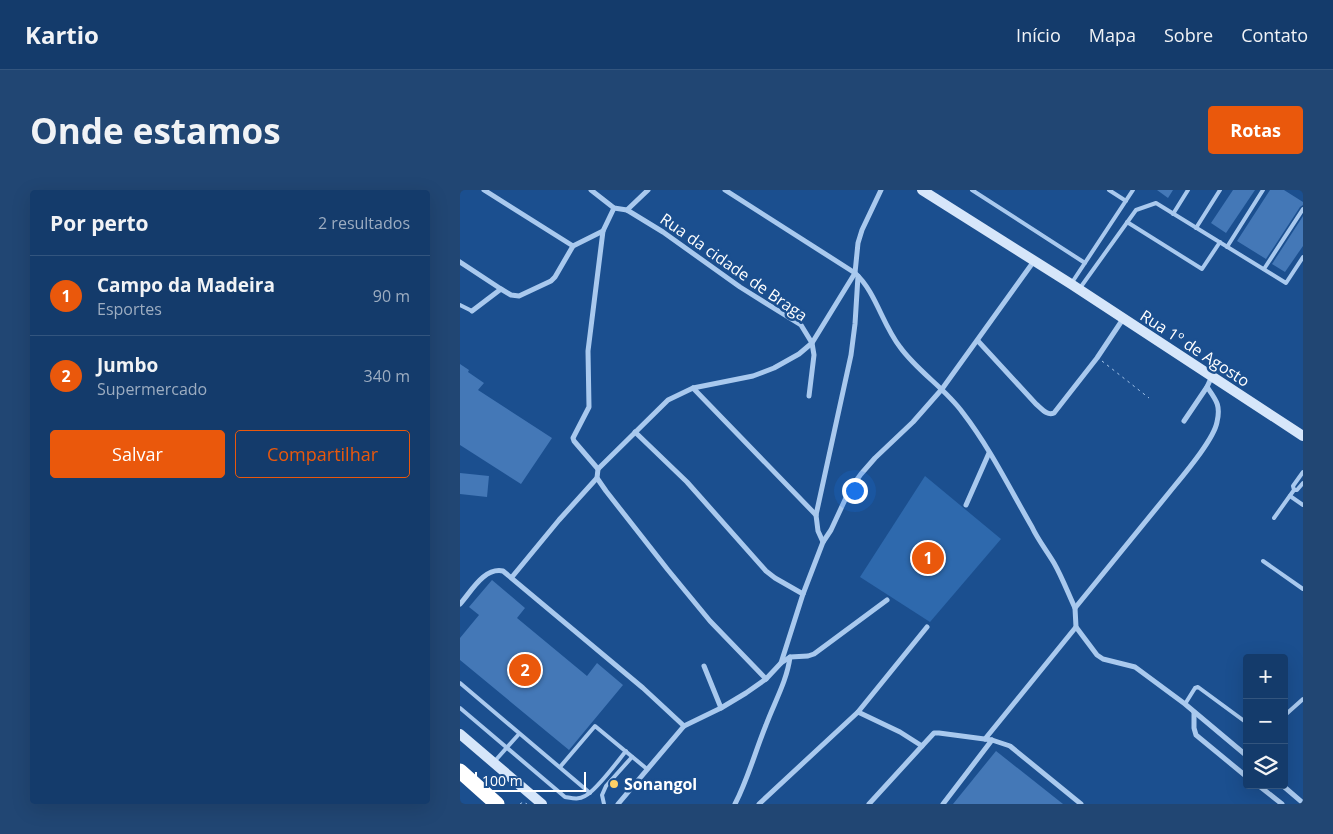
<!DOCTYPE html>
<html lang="pt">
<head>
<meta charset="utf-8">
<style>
  :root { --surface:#143b6b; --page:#214673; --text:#f1f3f6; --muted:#9dadc1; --line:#33557e; --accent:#ea580c }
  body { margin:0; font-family:"Open Sans",sans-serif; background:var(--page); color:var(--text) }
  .controls { position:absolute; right:15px; bottom:15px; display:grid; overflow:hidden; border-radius:5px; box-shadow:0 5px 20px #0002 }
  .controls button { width:45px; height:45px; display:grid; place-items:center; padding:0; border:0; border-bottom:1px solid var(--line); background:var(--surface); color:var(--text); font:25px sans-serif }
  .scale { position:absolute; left:15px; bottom:12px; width:111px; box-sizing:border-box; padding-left:5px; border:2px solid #fff; border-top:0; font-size:14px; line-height:18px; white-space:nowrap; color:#fff; -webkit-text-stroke:4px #1b4f8f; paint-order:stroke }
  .you { position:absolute; left:394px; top:300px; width:18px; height:18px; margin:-12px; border:4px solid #fff; border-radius:50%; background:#1a73e8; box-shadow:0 0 0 8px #1a73e833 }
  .badge { display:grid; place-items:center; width:32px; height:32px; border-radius:50%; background:var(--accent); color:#fff; font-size:16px; font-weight:700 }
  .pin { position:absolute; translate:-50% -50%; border:2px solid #fff; box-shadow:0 1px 5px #0006 }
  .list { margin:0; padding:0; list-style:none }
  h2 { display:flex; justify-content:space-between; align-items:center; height:65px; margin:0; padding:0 20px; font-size:21px }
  h2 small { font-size:16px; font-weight:400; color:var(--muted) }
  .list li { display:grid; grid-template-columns:32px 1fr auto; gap:15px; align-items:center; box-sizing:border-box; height:80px; padding:0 20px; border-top:1px solid var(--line) }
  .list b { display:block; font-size:19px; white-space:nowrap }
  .list p { margin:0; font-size:16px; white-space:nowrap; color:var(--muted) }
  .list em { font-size:16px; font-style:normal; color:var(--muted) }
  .actions { display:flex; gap:10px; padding:15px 20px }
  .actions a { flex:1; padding:11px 0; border:1px solid var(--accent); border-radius:5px; text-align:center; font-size:18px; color:var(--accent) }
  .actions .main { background:var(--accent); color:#fff }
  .icon { flex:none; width:28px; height:28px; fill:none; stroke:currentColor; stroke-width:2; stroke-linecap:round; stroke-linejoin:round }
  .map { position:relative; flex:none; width:843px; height:614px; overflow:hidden; border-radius:5px }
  header { display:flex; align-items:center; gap:30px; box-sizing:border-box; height:70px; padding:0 25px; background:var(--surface); border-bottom:1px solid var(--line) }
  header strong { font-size:24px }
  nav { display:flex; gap:28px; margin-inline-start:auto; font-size:18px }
  .intro { display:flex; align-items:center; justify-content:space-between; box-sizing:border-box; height:120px; padding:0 30px }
  h1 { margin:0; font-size:35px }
  .button { padding:12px 22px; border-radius:5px; background:var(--accent); color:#fff; font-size:18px; font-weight:700 }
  main { display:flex; gap:30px; padding:0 30px }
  aside { flex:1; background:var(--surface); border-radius:5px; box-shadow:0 5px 20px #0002 }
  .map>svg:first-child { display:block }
  .green { fill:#2e69ad }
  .building { fill:#4478b7 }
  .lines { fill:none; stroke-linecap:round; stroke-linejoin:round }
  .path { stroke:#a9c9ee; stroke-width:1; stroke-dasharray:2.5 4; stroke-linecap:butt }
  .lane { stroke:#a9c9ee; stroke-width:4 }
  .street { stroke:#a9c9ee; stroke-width:5 }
  .secondary { stroke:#d6e6fa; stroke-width:10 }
  .highway { stroke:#fff; stroke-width:15 }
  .poi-dot { fill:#ffd166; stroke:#1b4f8f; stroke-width:2 }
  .labels { text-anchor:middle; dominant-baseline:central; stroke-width:5; stroke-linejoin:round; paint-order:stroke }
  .street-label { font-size:16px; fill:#fff; stroke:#1b4f8f }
  .poi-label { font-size:16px; font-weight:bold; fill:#fff; stroke:#1b4f8f; text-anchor:start }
</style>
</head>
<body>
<header>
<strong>Kartio</strong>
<nav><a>Início</a><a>Mapa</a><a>Sobre</a><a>Contato</a></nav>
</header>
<div class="intro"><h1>Onde estamos</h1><a class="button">Rotas</a></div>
<main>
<aside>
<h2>Por perto<small>2 resultados</small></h2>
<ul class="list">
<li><span class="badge">1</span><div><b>Campo da Madeira</b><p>Esportes</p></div><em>90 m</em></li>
<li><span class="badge">2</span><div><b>Jumbo</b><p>Supermercado</p></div><em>340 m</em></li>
</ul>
<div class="actions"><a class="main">Salvar</a><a>Compartilhar</a></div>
</aside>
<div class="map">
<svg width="843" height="614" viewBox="0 0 843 614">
  <rect width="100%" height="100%" fill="#1b4f8f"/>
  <polygon class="green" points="465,286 541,349 470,432 400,387"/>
  <g class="building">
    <polygon points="697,0 713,0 708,8"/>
    <polygon points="773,0 795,0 766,43 751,33"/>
    <polygon points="810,0 824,0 843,12 843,15 840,17 806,69 777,51"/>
    <polygon points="843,26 843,56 825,82 812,74"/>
    <polygon points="0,174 9,180 8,182 24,193 18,200 92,248 61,294 0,255"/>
    <polygon points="0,283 29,286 27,307 0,304"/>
    <polygon points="32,390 65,418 57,428 127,486 137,473 163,495 109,560 0,470 0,448 19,425 9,417"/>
    <polygon points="536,561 603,614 493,614"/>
  </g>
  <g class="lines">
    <g class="path">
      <polyline points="642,171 689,208"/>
      <polyline points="60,614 63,612 67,614"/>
    </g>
    <g class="lane">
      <polyline points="512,0 625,73"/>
      <polyline points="649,0 666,11"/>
      <polyline points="713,24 728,0"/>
      <polyline points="667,32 742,79 760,52"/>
      <polyline points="736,38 760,0"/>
      <polyline points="767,57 803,0"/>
      <polyline points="804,79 843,19"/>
      <polyline points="611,94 673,0"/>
      <polyline points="620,98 676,20 696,13 826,93 843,67"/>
      <polyline points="0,115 12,121"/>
      <polyline points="834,300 837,300 843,293"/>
      <polyline points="830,306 843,315"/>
      <polyline points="814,328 834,300 833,296 843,282"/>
      <polyline points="803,371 843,399"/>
      <polyline points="0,493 130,603"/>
      <polyline points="725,514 735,498 738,497 787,533"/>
      <path d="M0,518L105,607C112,608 118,610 125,606C136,601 157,572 166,561"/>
      <polyline points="824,526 843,509"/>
      <polyline points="34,572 59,544"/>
      <polyline points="100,577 135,536 187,579"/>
      <polyline points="144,614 142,605 146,596 172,567"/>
    </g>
    <g class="street">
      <polyline points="24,0 113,56"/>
      <polyline points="131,0 154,18 167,20 203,42 280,97 341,135 352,153 354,165 349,206"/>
      <path d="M265,0L395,83C416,102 422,134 440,157C458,182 485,198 503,223C530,258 550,299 572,337C578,350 587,361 594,373C602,387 608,403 615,418"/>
      <polyline points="167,20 188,0"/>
      <polyline points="143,41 128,161 129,217 113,248 114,251 138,279 137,288 146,301 208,380 250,431 306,489"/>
      <polyline points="0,72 41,99"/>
      <polyline points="12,121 41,99 51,105 59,106 91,91 95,87 113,56 143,41 154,18"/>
      <path d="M518,151L576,214C582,219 587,226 594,223L637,168L663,129"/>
      <path d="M752,186L747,197C756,210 761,215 757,232C754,250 720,289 708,304C677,342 646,380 615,418L616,437L637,465L643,469L675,477L725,514L787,566"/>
      <polyline points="233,198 356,325"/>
      <polyline points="724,231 747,197"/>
      <polyline points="175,242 227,292 306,381 315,388 343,404"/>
      <polyline points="138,279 208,210 233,198 293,186 314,178 339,164 352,153 395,83 398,53 402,40 421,0"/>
      <polyline points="506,315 529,263"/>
      <polyline points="363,352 358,341 356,325 391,165 395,134 398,86"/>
      <polyline points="52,387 99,330 137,288"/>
      <path d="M0,414C11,402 24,377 43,381L183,498L224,536"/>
      <polyline points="321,473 343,404 363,352 371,340 390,299 401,284 415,268 453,232 482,199 574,71"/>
      <polyline points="244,476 261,518"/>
      <polyline points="398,522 440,542 462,556 474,543 479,543 532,550 550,556 621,614"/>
      <polyline points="734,522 734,538 736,545 787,587"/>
      <polyline points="525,549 616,437"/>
      <polyline points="798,595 822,614"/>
      <polyline points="822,595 843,613"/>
      <polyline points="158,614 224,536 261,518 286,503 306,489 321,473 330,467 348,466 354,464 427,410"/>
      <path d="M275,614C288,589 295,562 306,535C314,513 327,491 330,467"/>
      <polyline points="299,614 398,522 467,437"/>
      <polyline points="409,614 462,556"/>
      <polyline points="483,614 532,550"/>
    </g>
    <g class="secondary">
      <polyline points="462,0 611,94 843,246"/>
      <polyline points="0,544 82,614"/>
    </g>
    <polyline class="highway" points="0,581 37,614"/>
  </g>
  <circle class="poi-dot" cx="154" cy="594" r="5"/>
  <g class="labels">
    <g class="street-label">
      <text transform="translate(274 77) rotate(35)">Rua da cidade de Braga</text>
      <text transform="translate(735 158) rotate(33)">Rua 1º de Agosto</text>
    </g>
    <g class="poi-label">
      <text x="164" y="594">Sonangol</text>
    </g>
  </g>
</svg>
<div class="controls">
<button>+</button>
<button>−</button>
<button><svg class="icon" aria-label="layers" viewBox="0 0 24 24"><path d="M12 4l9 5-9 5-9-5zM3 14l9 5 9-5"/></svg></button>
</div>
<div class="scale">100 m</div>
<div class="you"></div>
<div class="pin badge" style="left:468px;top:368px">1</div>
<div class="pin badge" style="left:65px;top:480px">2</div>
</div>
</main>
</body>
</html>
